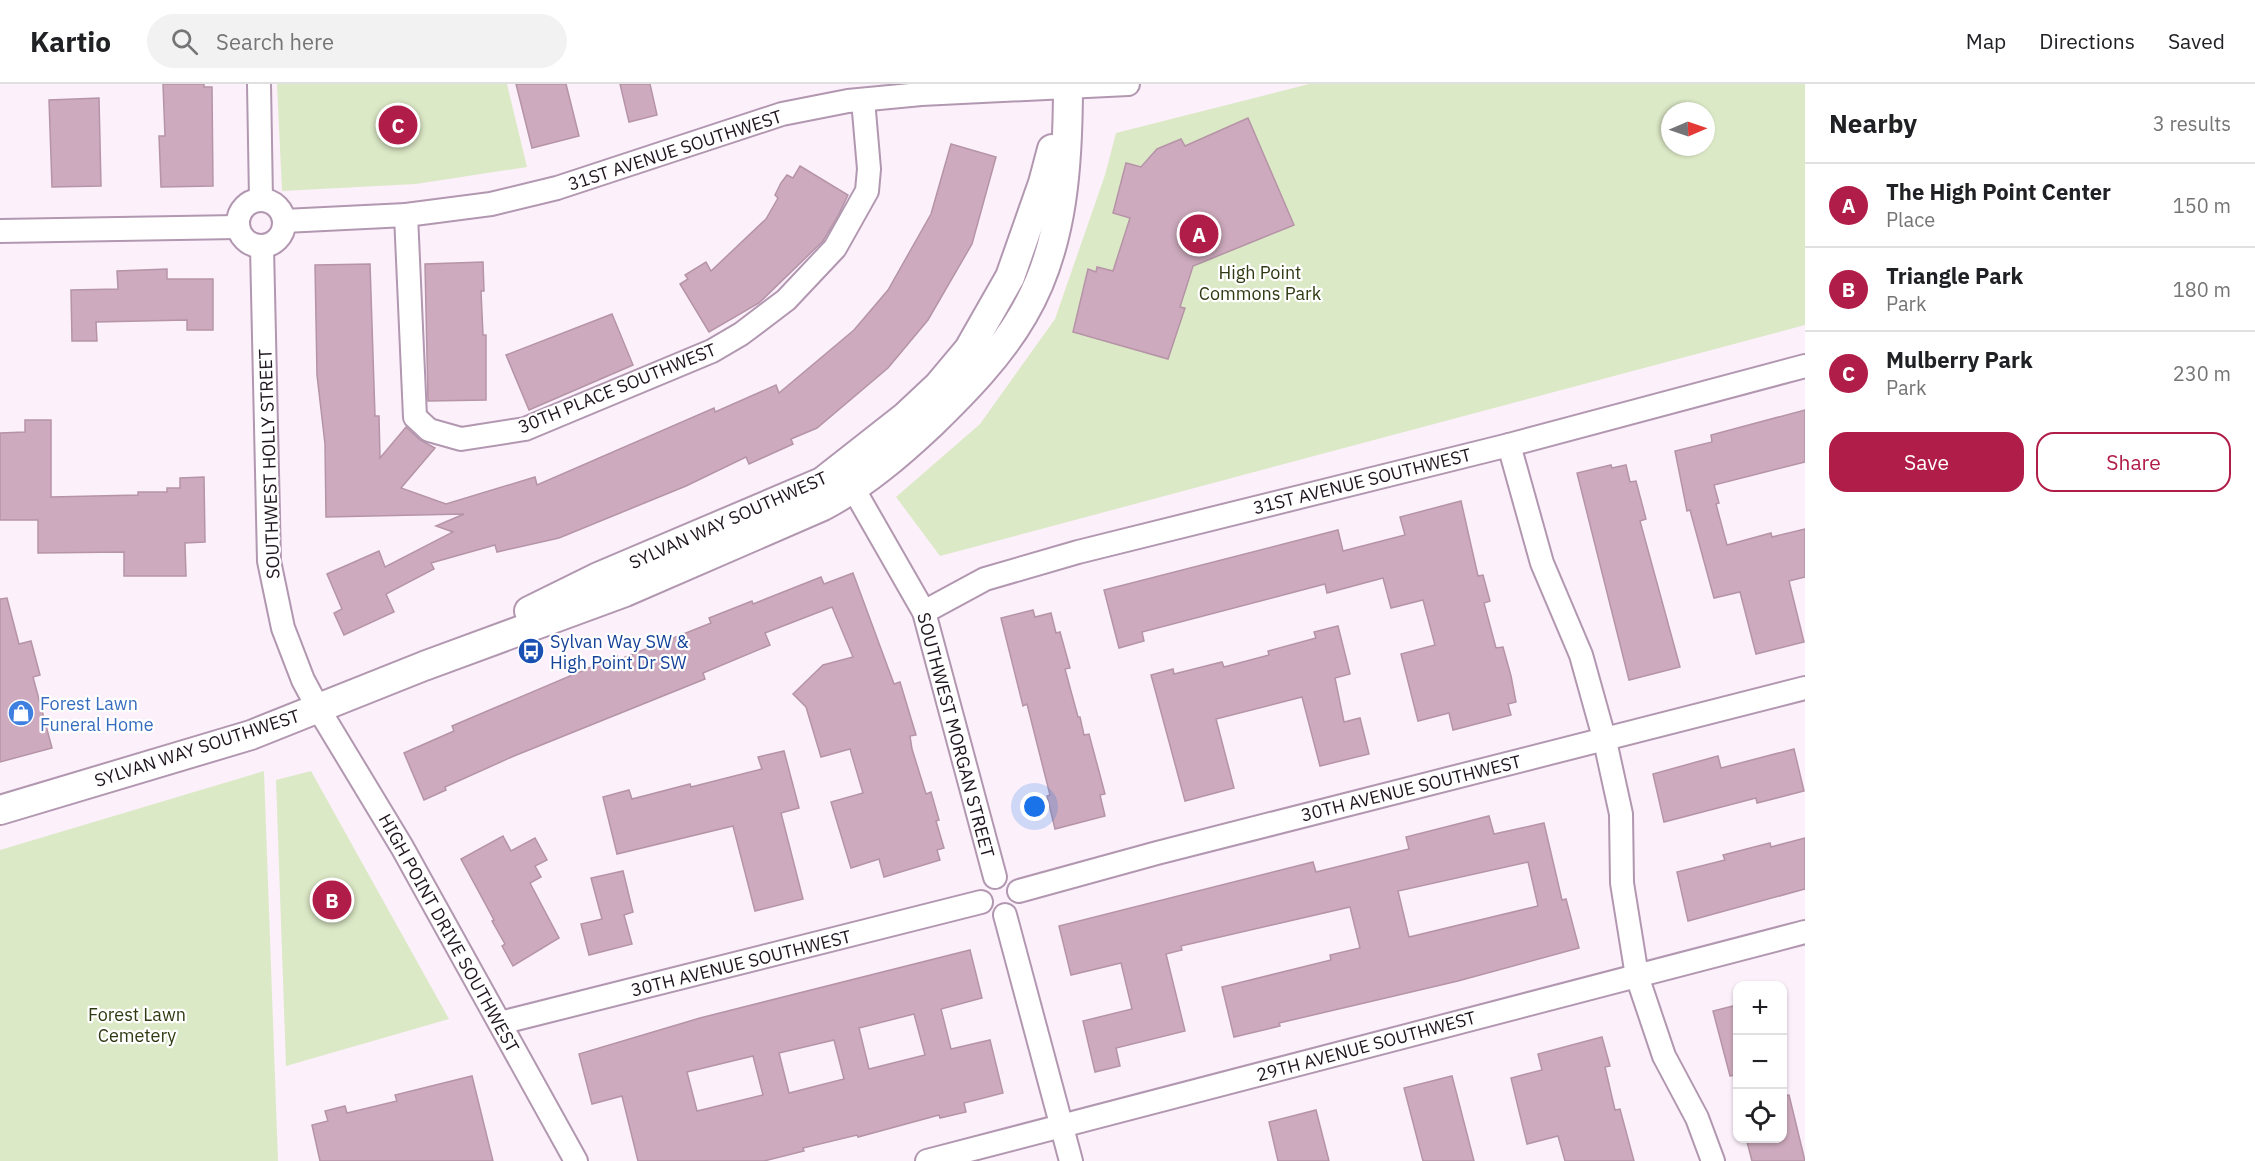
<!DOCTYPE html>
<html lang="en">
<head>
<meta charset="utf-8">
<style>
  :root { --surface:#fff; --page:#f2f2f2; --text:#202124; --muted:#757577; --line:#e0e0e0; --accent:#b01d48 }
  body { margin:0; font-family:"IBM Plex Sans",sans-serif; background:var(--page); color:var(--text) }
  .controls { position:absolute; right:18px; bottom:18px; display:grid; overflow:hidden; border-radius:12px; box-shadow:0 2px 4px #0004 }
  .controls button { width:54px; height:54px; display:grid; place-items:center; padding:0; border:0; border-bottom:2px solid var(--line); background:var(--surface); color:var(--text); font:30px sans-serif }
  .compass { position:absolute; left:1661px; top:18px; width:54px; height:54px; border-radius:50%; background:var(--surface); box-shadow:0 2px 4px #0004; rotate:88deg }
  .you { position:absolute; left:1035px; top:723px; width:21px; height:21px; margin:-15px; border:4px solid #fff; border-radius:50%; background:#1a73e8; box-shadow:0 0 0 9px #1a73e833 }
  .badge { display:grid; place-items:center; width:39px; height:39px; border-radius:50%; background:var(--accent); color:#fff; font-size:20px; font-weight:700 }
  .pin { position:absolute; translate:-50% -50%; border:3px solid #fff; box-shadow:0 2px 6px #0006 }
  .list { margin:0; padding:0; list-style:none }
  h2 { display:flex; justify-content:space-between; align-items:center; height:78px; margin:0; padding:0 24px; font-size:26px }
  h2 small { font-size:20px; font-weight:400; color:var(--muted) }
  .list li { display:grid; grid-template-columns:39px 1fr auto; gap:18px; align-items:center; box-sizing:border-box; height:84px; padding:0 24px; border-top:2px solid var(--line) }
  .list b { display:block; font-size:22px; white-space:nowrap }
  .list p { margin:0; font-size:20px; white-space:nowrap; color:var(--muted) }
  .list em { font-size:20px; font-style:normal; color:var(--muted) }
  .actions { display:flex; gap:12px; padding:18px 24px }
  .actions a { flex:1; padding:14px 0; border:2px solid var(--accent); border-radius:18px; text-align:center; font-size:21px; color:var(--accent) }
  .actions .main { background:var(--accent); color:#fff }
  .icon { flex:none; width:33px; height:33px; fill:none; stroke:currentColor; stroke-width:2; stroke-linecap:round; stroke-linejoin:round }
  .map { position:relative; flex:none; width:1805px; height:1077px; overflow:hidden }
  header { display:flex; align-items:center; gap:36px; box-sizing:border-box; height:84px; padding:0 30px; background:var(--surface); border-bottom:2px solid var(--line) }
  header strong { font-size:28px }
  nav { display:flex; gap:33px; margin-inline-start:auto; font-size:21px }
  .search { width:420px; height:54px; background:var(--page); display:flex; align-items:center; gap:15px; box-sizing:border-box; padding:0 21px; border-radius:33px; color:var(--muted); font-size:22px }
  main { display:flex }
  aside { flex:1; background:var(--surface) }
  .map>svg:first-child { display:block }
  .green { fill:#dce9c6; fill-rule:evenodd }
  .building { fill:#cdaabd; stroke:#b694a7; stroke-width:1.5; fill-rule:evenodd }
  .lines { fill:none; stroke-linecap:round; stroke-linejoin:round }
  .minor-casing { stroke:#b297b0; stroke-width:26 }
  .tertiary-casing { stroke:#b297b0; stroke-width:32 }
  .minor { stroke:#fff; stroke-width:22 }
  .tertiary { stroke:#fff; stroke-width:28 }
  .labels { text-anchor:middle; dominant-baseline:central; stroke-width:4.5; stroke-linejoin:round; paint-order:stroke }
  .street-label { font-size:18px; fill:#20161f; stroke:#fff }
  .park-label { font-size:18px; fill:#2e3a11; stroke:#fff }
  .transit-label { font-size:18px; fill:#164399; stroke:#fff; text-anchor:start }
  .shop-label { font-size:18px; fill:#366cbe; stroke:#fff; text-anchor:start }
</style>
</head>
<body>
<header>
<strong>Kartio</strong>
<div class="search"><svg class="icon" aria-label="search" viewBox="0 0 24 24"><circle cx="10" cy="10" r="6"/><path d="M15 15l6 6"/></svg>Search here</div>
<nav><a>Map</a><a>Directions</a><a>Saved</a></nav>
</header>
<main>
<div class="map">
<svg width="1805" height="1077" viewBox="0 0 1805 1077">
  <rect width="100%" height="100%" fill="#fcf0fb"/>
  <g class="green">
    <polygon points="277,0 507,0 527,83 416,100 282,107"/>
    <path d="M1309,0H1805V241L940,472L896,413L980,340L1055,235L1105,91L1116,49ZM1670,27H1706V63H1670Z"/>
    <polygon points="264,687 278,1077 0,1077 0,766"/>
    <polygon points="311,687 449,935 286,982 276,696"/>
  </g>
  <g class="building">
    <polygon points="163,0 204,0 204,3 212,3 213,102 161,103 159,52 165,52"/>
    <polygon points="516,0 566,0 579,52 532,64"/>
    <polygon points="620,0 650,0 657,31 629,38"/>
    <polygon points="99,14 101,102 52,103 49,16"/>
    <polygon points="1248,34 1294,141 1193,182 1180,223 1185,224 1168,275 1073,248 1088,185 1096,188 1097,183 1113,187 1130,134 1113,129 1126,79 1141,83 1157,65 1181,55 1185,62"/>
    <polygon points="951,60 996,73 972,160 928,236 888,284 817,344 791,355 793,360 749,380 746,373 686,402 559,454 497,468 495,461 431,479 434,485 386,510 394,528 344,551 334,529 342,525 327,490 379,467 385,483 453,448 436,442 464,430 326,433 325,360 317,291 315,181 370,180 375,332 379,332 380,374 406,343 420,356 435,364 401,404 446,420 535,393 537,401 714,324 715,328 776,301 779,309 854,246 888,206 931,130"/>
    <polygon points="800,82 848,111 838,132 823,157 759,219 709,248 680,200 688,195 685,191 706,178 711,187 766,135 778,114 775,111 781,99 787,91 793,94"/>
    <polygon points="483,178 484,207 481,207 483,251 486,251 486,316 428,317 425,180"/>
    <polygon points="167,185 167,195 213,195 213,246 187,246 187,236 96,238 97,257 72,257 71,206 118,205 117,187"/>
    <polygon points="612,230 633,281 529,326 506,271"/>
    <polygon points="1805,326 1805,378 1714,401 1719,419 1716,420 1727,461 1771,449 1772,453 1805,445 1805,493 1789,497 1804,558 1756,570 1740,508 1714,514 1690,426 1687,427 1675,367 1712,358 1711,351"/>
    <polygon points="25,336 51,336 51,413 138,411 138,408 167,408 167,404 180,404 180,394 204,393 205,458 185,459 186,492 124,492 124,468 38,469 38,436 0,436 0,349 25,348"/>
    <polygon points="1611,381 1612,384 1626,381 1630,398 1636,397 1646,435 1640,437 1680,583 1629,596 1577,389"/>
    <polygon points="1461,417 1478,492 1483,491 1490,517 1484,519 1496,564 1503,563 1511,592 1516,618 1508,620 1511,631 1453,646 1449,629 1418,637 1401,570 1435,561 1423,516 1391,524 1383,494 1327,509 1325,500 1142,548 1144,557 1119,564 1104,506 1338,446 1343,467 1405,451 1400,433"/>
    <polygon points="853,489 894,600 900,598 916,651 910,652 912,665 926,710 931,708 939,736 936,737 944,764 937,766 940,776 884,793 879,775 851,784 831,718 863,709 850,665 821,673 806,623 793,610 823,581 853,573 832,523 765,549 770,561 703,589 705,595 514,672 445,703 446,706 424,716 404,669 454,647 452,642 617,572 618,576 711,539 709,534 752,517 753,520 821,493 824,500"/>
    <polygon points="7,514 19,560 31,557 40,591 33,593 52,664 0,678 0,515"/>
    <polygon points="1033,526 1035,533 1051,529 1056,549 1060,548 1070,584 1065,585 1078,633 1080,633 1084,651 1089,650 1105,710 1100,711 1105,732 1055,745 1047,712 1050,711 1027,620 1023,622 1001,534"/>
    <polygon points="1338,542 1350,590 1335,594 1344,638 1360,634 1369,670 1320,682 1302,613 1216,635 1234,704 1185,717 1151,591 1173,585 1174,590 1222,578 1224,583 1269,571 1268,567 1316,554 1314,548"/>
    <polygon points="1794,665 1804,707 1757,719 1756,714 1664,738 1653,690 1718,672 1721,684"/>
    <polygon points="784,667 799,724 781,729 803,815 755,827 733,742 617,770 603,713 629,706 632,715 690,700 691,703 762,685 758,673"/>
    <path d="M1489,732L1494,750L1544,739L1562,816L1566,815L1579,864L1458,897L1279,939L1280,942L1234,953L1222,903L1331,876L1330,871L1360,864L1350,823L1181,862L1182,866L1166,870L1185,947L1116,964L1120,982L1095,988L1083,937L1132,925L1121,879L1071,891L1059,842L1313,778L1316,788L1409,765L1406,753ZM1528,778L1538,822L1409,853L1398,807Z"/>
    <polygon points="503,752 511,767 535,754 547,776 535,782 541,793 530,799 559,854 513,882 502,862 505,860 492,837 494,836 461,775"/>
    <polygon points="1805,754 1805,805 1688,837 1677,788 1725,776 1723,771 1770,759 1771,763"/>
    <polygon points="623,787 633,828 624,831 632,860 589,871 581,840 602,835 591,794"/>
    <path d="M970,866L982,914L941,925L951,965L990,956L1003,1009L964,1019L966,1028L940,1034L939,1031L858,1053L857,1051L803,1064L804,1067L764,1077H638L622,1012L592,1020L579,970L700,934ZM914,930L925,971L869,985L859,944ZM834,956L844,995L789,1009L779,969ZM753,972L763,1011L697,1027L687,988Z"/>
    <polygon points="1737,921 1737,991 1730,992 1713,927"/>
    <polygon points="1602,953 1610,982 1605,983 1615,1026 1620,1025 1634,1077 1565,1077 1558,1052 1527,1060 1511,994 1542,986 1538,970"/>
    <polygon points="472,992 493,1077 320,1077 312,1041 328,1037 325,1027 345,1022 347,1029 397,1017 395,1011"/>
    <polygon points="1452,992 1474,1077 1423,1077 1404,1004"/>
    <polygon points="1789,1011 1805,1077 1752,1077 1746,1054 1782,1054 1782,1012"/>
    <polygon points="1316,1026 1329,1077 1278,1077 1269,1038"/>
  </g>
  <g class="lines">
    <defs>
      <g id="minor">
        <polyline points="259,0 261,115"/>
        <circle cx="261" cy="139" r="23"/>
        <polyline points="406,131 415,333 429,346 461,355 525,345 712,267 741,250 786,216 835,164 867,107 869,85 863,16"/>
        <polyline points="284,137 406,131 491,120 557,104 782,30 848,17 921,10 1128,0"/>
        <polyline points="0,147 237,143"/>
        <polyline points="262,163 269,477 283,544 303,596 318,624 402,763 576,1077"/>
        <polyline points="1509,361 1542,479 1581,571 1605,657 1621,730 1622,799 1637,892 1664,972 1697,1034 1713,1077"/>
        <polyline points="845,390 924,528 995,793"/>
        <polyline points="924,528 985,495 1078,468 1509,361 1805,282"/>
        <polyline points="1019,807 1157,769 1805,604"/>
        <polyline points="1005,831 1071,1077"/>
        <polyline points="500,939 981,818"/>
        <polyline points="927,1077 1805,848"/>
      </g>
      <g id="tertiary">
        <polyline points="529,527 596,494 822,398 906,332 938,302 969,265 1010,193 1043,99 1052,65"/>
        <path d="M0,726L251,651L424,582L625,508L823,422C864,400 898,371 932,339C965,307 1000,271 1023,231C1064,162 1068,77 1068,0"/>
      </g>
    </defs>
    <use href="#minor" class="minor-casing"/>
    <use href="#tertiary" class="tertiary-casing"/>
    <use href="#minor" class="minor"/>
    <use href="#tertiary" class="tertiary"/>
  </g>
  <defs>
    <symbol id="bus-disc" viewBox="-11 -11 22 22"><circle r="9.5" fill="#1a4fb4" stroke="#fff"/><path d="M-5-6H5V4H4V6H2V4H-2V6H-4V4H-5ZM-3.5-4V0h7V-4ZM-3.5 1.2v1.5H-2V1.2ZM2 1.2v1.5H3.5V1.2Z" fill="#fff"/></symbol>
    <symbol id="shop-disc" viewBox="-11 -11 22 22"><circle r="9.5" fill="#3f7fe0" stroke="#fff"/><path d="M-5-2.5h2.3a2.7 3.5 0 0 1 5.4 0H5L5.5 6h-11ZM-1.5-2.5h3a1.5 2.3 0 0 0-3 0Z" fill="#fff"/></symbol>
  </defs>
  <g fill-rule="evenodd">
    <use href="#bus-disc" x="516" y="552" width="30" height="30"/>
    <use href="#shop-disc" x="6" y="614" width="30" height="30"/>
  </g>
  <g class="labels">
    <g class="street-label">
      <text transform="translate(675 66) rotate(-18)">31ST AVENUE SOUTHWEST</text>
      <text transform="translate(617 304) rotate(-22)">30TH PLACE SOUTHWEST</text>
      <text transform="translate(269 380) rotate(-92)">SOUTHWEST HOLLY STREET</text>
      <text transform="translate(1362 397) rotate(-14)">31ST AVENUE SOUTHWEST</text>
      <text transform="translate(728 436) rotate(-24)">SYLVAN WAY SOUTHWEST</text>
      <text transform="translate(956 651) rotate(75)">SOUTHWEST MORGAN STREET</text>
      <text transform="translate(197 664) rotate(-18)">SYLVAN WAY SOUTHWEST</text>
      <text transform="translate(1411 704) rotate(-14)">30TH AVENUE SOUTHWEST</text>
      <text transform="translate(449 849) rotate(61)">HIGH POINT DRIVE SOUTHWEST</text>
      <text transform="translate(741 879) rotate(-14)">30TH AVENUE SOUTHWEST</text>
      <text transform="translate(1366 962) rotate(-15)">29TH AVENUE SOUTHWEST</text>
    </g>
    <g class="park-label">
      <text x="1260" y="188">High Point<tspan x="1260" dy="21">Commons Park</tspan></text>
      <text x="137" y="930">Forest Lawn<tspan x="137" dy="21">Cemetery</tspan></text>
    </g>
    <g class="transit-label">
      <text x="550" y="557">Sylvan Way SW &amp;<tspan x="550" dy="21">High Point Dr SW</tspan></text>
    </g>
    <g class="shop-label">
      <text x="40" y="619">Forest Lawn<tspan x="40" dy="21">Funeral Home</tspan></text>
    </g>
  </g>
</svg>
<div class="controls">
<button>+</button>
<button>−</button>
<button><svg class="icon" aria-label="locate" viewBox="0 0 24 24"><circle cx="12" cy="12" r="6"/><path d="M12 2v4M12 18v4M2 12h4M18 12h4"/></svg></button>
</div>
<svg class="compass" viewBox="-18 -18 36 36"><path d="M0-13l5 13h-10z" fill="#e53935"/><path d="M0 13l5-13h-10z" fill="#757577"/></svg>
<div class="you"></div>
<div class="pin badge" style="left:1199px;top:150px">A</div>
<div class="pin badge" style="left:332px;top:816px">B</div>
<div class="pin badge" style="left:398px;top:41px">C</div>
</div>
<aside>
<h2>Nearby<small>3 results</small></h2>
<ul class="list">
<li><span class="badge">A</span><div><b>The High Point Center</b><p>Place</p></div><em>150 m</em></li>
<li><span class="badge">B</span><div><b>Triangle Park</b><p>Park</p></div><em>180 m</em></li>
<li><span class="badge">C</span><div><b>Mulberry Park</b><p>Park</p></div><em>230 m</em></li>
</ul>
<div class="actions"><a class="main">Save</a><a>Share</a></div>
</aside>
</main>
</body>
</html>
